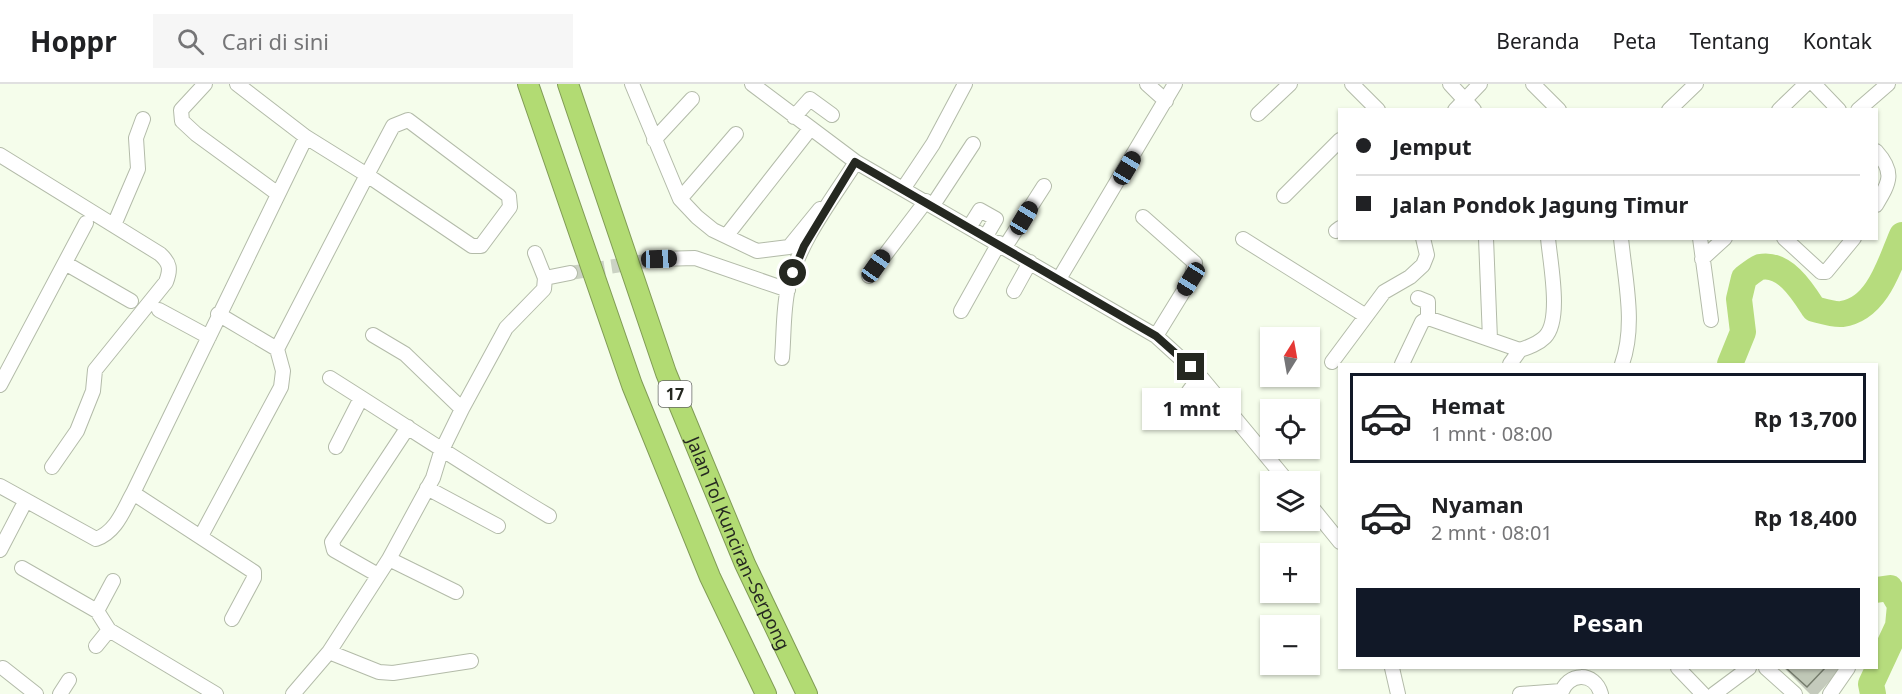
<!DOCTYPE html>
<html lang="id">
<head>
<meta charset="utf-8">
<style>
  :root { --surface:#fff; --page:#f6f6f6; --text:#202124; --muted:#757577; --line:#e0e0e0; --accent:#111827 }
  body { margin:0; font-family:"Noto Sans",sans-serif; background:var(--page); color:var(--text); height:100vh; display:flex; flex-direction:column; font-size:22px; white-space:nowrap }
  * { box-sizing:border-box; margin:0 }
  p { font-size:20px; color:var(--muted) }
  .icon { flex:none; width:33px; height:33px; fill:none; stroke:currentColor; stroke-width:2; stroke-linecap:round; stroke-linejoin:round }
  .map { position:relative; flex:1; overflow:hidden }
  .side { position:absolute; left:1338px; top:279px; width:540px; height:306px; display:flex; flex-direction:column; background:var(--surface); border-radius:0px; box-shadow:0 2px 4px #0004 }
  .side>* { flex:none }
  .guide { position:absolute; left:1338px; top:24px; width:540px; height:132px; border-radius:0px; box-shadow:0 2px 4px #0004; display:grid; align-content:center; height:132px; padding:0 18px; background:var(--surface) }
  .needle { width:39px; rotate:11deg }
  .tools { position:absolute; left:1260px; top:243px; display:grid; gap:12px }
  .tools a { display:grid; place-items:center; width:60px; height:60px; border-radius:0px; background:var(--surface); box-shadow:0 2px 4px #0004; font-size:30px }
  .end { position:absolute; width:27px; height:27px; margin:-14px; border:8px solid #252821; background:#fff; box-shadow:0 0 0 3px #fff }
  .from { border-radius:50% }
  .bubble { position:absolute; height:42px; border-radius:0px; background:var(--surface); box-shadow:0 2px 4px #0004; font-size:20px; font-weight:700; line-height:42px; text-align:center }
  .car { position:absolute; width:18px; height:36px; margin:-18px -9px; border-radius:8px; box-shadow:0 0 4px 2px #0007; background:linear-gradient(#222 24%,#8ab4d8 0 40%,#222 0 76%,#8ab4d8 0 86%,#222 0) }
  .guide b { display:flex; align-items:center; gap:21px; height:57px; font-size:22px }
  .guide b+b { border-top:2px solid var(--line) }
  .guide i { width:15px; height:15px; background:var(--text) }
  ul { padding:10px 0 0; list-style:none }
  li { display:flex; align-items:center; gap:18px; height:90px; margin:0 12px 9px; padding:0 6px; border:3px solid transparent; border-radius:0px }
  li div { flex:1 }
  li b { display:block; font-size:22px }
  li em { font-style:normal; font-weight:700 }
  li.on { border-color:var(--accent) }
  li>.icon { width:54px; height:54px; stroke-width:1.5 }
  .primary-button { display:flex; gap:12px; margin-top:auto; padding:12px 18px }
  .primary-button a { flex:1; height:69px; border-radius:0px; background:var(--accent); color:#fff; font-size:24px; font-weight:700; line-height:69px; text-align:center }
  header { display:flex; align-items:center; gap:36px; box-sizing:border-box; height:84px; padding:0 30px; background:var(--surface); border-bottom:2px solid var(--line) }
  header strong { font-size:28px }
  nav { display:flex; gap:33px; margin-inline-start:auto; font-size:21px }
  .search { width:420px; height:54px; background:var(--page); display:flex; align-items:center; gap:15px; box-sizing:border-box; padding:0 21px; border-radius:0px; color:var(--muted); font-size:22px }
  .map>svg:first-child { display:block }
</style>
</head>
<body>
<header>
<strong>Hoppr</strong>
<div class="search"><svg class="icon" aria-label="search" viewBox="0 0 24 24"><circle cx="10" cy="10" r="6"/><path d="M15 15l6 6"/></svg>Cari di sini</div>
<nav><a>Beranda</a><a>Peta</a><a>Tentang</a><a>Kontak</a></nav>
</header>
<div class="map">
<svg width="1902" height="610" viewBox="0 0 1902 610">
  <rect width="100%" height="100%" fill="#f5fdeb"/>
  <path fill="#0003" d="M1784,584H1837L1839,587L1818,610H1810Z"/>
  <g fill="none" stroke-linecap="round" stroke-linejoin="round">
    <path stroke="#b6dc7d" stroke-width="26" d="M1730,280L1743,248L1739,215L1744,194C1748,191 1755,185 1760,183C1785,178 1803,208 1814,225C1822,227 1834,231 1842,230C1878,225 1890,179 1902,151
      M1873,610L1871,600L1898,542L1900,521L1890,504L1876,506"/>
  </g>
  <path fill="#c0c8b7" stroke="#767d6d" stroke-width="1.5" d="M1786,584H1825L1807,603Z"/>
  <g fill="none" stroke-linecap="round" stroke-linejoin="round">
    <path stroke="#cbd2c3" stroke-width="14" stroke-dasharray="14 7" stroke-linecap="butt" d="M570,189L659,175"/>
    <defs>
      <path id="minor" d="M205,0L181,26L182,37L196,50L278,110
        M632,0L680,115L697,133L713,146L757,167L789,163L820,125
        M752,0L856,78L1156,252L1200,292L1288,398
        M1147,0L1166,17
        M1352,0L1378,26
        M1450,0L1474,26
        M1533,0L1559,26
        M1814,0L1839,26
        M1455,26L1480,0
        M1669,26L1696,0
        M1779,26L1806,0
        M1858,26L1888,0
        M1258,30L1290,0
        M794,33L810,15L832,31
        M408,36L509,112L510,123L481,162H472L367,91L393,42Z
        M654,56L692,15
        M1876,67C1895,88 1890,98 1876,121
        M0,71L160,170C170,179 171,185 166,198L95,286L93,307L77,347L52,383
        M903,105L933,60L965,0
        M1284,112L1340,56
        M680,115L736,50
        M933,121L973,60
        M1143,133L1195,179L1191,195L1156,252
        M114,141L138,85L136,54L143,35
        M970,142L980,126L996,135L986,152
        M1336,147L1340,144
        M727,151L810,45
        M1486,154L1490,255
        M1621,154C1625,196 1636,241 1622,280
        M1700,154L1711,236
        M1784,154L1821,188H1826L1854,154
        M1243,155L1366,232
        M1005,163L1044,102
        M659,175L695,174L788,206
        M1702,175L1725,154
        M65,179L131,217
        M869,192L926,117
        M545,194L570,189
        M1059,195L1175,0
        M1014,207L1030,178
        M1418,214L1428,218V234
        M159,226L209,253
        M961,227L999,159
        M218,230L277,265
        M373,251L405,270L462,325
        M1520,266C1529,263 1538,260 1545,253C1562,236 1550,178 1548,154
        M782,274C784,251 783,226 788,204C798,159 831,117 856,78
        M1332,278L1384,208L1410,193L1423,181L1427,171L1423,154
        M1402,280L1422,238L1428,234L1520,266
        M1510,280L1520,266
        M330,294C403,340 475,388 549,432
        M0,301L86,139
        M1171,332L1200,292
        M336,363L361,314
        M0,402L96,455C116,448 123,427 133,409
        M427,404L498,442
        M1310,421L1340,458
        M201,452L281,303L283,287L277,265L367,91L306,53L237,0
        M0,466L25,418
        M389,475L456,508
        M22,484L97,527
        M378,491L334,466L332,458L408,343
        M113,497L97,527L109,546L216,610
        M232,535L254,494V488L133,409L306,53
        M96,562L109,546
        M329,568L379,588L393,589L471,577
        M3,584L36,610
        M1392,584L1398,610
        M1678,584L1703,610
        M1766,584L1795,610
        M60,610L69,596
        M293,610L329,568L389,475L433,394L441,368L462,325L506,244L544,205L545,194L535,169
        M1520,610L1561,607
        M1561,610C1567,588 1595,587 1601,610
        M1714,610L1749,584
        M1830,610L1848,584"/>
      <g id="highway">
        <path d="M528,0L632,301L710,493L766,610"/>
        <path id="s1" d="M568,0L666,289L745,480L807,610"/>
      </g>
    </defs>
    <use href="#minor" stroke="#b3bba9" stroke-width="16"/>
    <use href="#highway" stroke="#819c56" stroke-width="22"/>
    <use href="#minor" stroke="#fff" stroke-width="14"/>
    <use href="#highway" stroke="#b2db73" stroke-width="20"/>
  </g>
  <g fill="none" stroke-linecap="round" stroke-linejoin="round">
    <path stroke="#252821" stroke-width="8" d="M793,189L804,162L855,78L1156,252L1191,283"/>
  </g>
  <g text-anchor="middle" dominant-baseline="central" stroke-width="4.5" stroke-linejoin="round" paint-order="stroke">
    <rect fill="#fff" stroke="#666864" stroke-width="1.5" x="658.5" y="297" width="33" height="26" rx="4.5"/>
    <g font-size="16" font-weight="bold" fill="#252821">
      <text x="675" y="310">17</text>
    </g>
    <g font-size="18" fill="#252821" stroke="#fff">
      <text stroke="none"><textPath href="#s1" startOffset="490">Jalan Tol Kunciran–Serpong</textPath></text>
    </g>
  </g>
</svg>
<div class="tools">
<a><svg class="needle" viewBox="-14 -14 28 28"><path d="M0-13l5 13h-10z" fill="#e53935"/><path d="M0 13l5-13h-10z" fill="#757577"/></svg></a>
<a><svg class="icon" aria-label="locate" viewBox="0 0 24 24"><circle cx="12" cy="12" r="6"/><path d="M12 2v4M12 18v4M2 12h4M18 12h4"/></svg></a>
<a><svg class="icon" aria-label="layers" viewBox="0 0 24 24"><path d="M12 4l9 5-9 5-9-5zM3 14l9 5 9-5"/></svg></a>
<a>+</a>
<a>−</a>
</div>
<i class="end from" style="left:793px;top:189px"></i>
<i class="end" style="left:1191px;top:283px"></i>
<div class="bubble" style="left:1142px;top:304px;width:99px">1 mnt</div>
<i class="car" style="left:1127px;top:84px;rotate:31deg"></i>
<i class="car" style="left:1024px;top:134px;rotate:31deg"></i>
<i class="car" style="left:659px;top:175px;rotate:88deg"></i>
<i class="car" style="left:876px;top:182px;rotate:35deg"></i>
<i class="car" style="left:1191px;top:195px;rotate:212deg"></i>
<div class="guide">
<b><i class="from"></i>Jemput</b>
<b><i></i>Jalan Pondok Jagung Timur</b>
</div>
<section class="side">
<ul>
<li class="on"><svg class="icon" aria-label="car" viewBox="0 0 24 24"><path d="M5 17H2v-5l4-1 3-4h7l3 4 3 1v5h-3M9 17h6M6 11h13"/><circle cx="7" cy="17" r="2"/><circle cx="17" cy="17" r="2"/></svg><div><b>Hemat</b><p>1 mnt · 08:00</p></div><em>Rp 13,700</em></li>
<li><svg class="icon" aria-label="car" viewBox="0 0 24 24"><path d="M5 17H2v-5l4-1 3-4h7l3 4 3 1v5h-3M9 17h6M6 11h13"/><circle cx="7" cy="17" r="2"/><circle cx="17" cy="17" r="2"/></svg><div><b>Nyaman</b><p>2 mnt · 08:01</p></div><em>Rp 18,400</em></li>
</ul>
<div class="primary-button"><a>Pesan</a></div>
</section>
</div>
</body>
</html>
